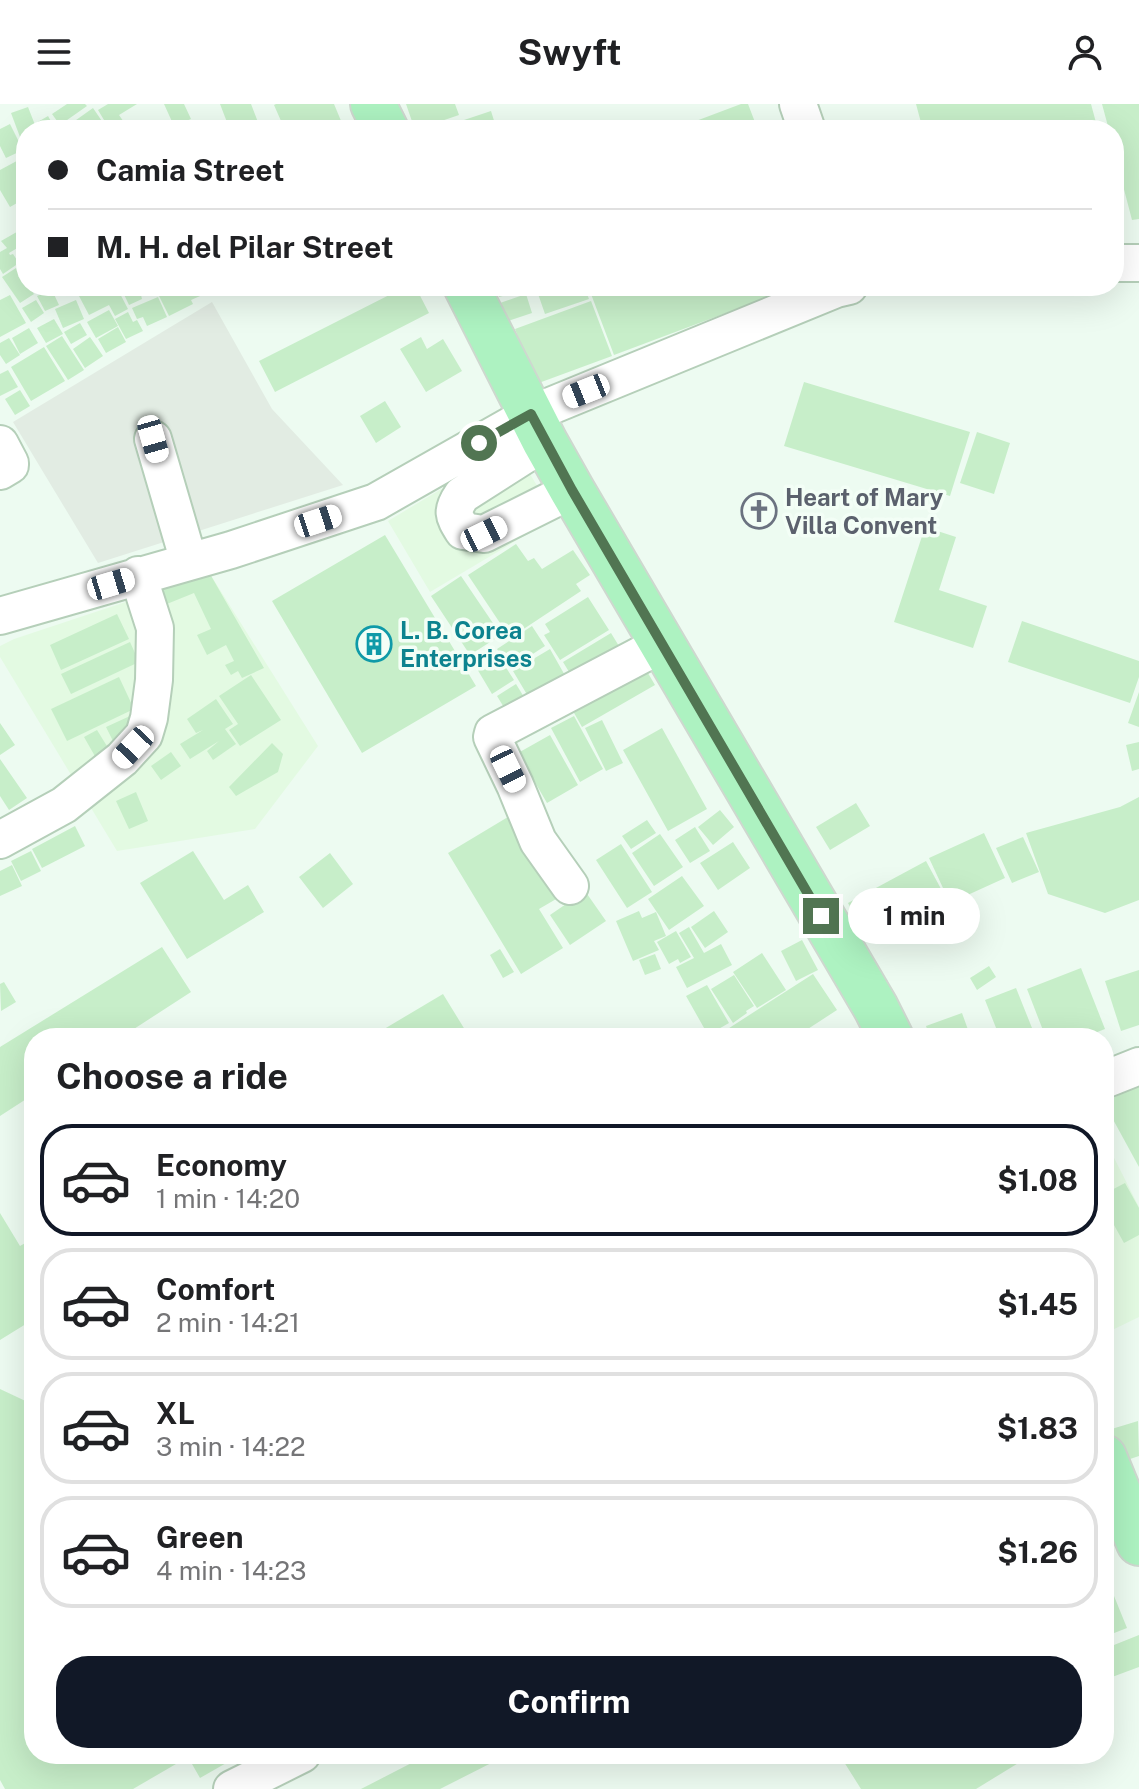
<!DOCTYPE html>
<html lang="en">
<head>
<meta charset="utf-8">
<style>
  :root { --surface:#fff; --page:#f6f6f6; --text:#202124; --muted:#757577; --line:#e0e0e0; --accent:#111827 }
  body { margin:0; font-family:"Public Sans",sans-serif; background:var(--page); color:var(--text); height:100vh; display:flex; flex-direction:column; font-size:30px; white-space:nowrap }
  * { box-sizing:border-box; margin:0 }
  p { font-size:26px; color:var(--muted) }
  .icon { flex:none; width:44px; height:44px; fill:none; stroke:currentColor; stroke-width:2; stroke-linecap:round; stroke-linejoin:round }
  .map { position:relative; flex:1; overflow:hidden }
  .drawer { position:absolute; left:24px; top:924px; width:1090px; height:736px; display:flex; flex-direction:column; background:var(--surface); border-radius:32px; box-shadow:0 8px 32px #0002 }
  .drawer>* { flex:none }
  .banner { position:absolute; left:16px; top:16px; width:1108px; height:176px; border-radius:32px; box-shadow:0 8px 32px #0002; display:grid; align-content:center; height:176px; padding:0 32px; background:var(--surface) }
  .end { position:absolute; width:36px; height:36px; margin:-18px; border:10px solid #517552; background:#fff; box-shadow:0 0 0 4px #fff }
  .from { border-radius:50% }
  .bubble { position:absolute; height:56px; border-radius:28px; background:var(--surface); box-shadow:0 8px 32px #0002; font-size:26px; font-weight:700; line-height:56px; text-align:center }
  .car { position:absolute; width:24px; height:48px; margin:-24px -12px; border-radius:10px; box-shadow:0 0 6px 2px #0007; background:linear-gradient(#fff 24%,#345 0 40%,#fff 0 76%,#345 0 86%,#fff 0) }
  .banner b { display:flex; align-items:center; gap:28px; height:76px; font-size:30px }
  .banner b+b { border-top:2px solid var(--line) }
  .banner i { width:20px; height:20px; background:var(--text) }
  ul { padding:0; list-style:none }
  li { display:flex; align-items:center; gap:24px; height:112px; margin:0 16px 12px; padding:0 16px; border:4px solid var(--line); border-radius:32px }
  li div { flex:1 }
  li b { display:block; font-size:30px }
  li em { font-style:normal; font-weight:700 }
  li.active { border-color:var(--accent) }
  li>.icon { width:72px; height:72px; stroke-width:1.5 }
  h2 { padding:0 32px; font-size:36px; line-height:96px }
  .button { display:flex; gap:16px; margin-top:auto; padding:16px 32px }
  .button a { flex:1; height:92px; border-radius:32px; background:var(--accent); color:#fff; font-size:32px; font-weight:700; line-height:92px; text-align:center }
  header { display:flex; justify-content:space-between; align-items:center; height:104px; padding:0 32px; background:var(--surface); font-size:36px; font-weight:700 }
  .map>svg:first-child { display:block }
</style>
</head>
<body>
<header><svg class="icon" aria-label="menu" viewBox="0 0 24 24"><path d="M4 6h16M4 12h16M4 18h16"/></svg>Swyft<svg class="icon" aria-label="person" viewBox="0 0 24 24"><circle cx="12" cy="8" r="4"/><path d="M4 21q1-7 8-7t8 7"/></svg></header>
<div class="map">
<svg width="1139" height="1685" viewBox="0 0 1139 1685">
  <rect width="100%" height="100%" fill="#edfbf1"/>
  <path fill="#e3fae2" d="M513,342L556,413L430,488L388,417Z
    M210,470L318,642L255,725L117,747L0,553V542L14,535Z
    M1104,1034L1139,1103V1213L1104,1230Z"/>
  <path fill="#e2ece3" d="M212,198L272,305L343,381L98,459L13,318Z"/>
  <path fill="#c7eec9" d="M67,0H85L87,2L60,21L52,10Z
    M108,0H137L119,11L128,24L110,26L98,6Z
    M164,0H184L191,15L174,22Z
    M220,0H251L261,26H230Z
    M276,0H334L344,24L339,26H285L274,1Z
    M406,0H455L459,11L415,26Z
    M741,0H748L758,26H672Z
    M916,0H1091L1098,26H923Z
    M1102,0H1139V115L1132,116L1114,47V26H1109Z
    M28,3L37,26H26V40L23,41L11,9Z
    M93,4L108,26H62Z
    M491,7L496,23L488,26H460L458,18Z
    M48,12L56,26H40L36,19Z
    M10,20L23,46L6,54L0,42V25Z
    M26,52V94L10,103L0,86V66Z
    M22,125L26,131V142L21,145L19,143L9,149L10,151L13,150L19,159L3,170L0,165V148L7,144L1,137Z
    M16,164L26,179V182H28L34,190L20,199L2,173Z
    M98,182H116L128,205L115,212L109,201L89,211L79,192Z
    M120,182H149L151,187L141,191L142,195L129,201Z
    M160,182H204L207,189L191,196L193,200L169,212L157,188L162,186Z
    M407,182H415L429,209L275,288L259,257Z
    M496,182H536V183L499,193Z
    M543,182H584L589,195L545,210L536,184Z
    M588,182H798L614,251Z
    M52,186L59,201L45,207L37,192Z
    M526,190L532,209L493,222L486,204Z
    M10,191L26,219L0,233V196Z
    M158,193L167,213L147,222L143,213L137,215L132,204Z
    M36,196L44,209L31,218L22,204Z
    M76,196L84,215L63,224L55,205Z
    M591,197L612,252L536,280L515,225Z
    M109,206L118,222L96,234L87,218Z
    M128,208L133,218L137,216L143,227L126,235L115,215Z
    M54,215L63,230L46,239L37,224Z
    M80,219L87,231L71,240L64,228Z
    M118,223L126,238L106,249L98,235Z
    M29,224L38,239L20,250L12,234Z
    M62,232L84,266L68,276L46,242Z
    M90,233L103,252L85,264L73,245Z
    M421,233L427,245L443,235L462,267L426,288L400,245Z
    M9,234L20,251L6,260L0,251V239Z
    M44,243L65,277L31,297L11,263Z
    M8,266L18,283L0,292V270Z
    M804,278L970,328L950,392L784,342Z
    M20,286L30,302L15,311L5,295Z
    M385,297L401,323L376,339L360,312Z
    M977,328L1010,339L994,390L960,379Z
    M925,423L956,433L939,486L987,502L973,544L894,518Z
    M385,431L476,582L362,649L272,497Z
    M516,440L528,457L534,454L542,465L573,446L590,471L576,480L581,487L510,534L468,471Z
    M210,470L264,564L242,574L238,567L231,571L225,561L234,557L226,541L207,551L197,531L211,525L194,489L157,504L149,488Z
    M461,472L501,531L470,551L431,492Z
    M588,493L609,526L560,556L544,531L550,528L545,520Z
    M117,510L129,535L61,566L50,541Z
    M1022,517L1139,557V573L1130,599L1008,558Z
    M532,522L545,542L510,565L497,545Z
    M611,529L625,552L577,581L563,558Z
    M130,538L139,558L71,590L61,570Z
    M494,545L514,576L492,590L473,558Z
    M550,545L571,582L535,604L513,567Z
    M642,559L655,581L582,623L569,600Z
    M251,571L281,616L240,642L229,626L238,620L219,592Z
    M119,573L134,605L67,637L51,605Z
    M516,580L530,603L511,615L497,592Z
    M1139,588V623L1128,619Z
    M216,595L233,620L225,625L236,640L213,656L207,647L219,637L190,655L180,640L203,626L196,629L187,615Z
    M130,612L137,625L113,637L106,623Z
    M574,612L603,665L580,678L551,624Z
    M602,616L623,659L606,667L585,624Z
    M0,619L15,641L0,651Z
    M662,624L707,705L668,727L623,646Z
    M97,626L110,647L96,654L84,633Z
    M550,631L578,681L547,699L518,649Z
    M1139,638V665L1132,667L1126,641Z
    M272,639L283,650L278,668L236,692L229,683Z
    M171,648L181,662L161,676L151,662Z
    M0,655L27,694L9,706L0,692Z
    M136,688L148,717L129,725L116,697Z
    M1139,693V796L1105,809L1048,790L1026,729L1120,703Z
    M856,699L870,722L830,746L816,723Z
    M720,706L734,723L713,741L698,723Z
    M513,710L563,791L539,805L563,844L521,870L448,749Z
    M647,716L656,729L631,745L622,732Z
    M75,722L85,742L42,764L32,745Z
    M695,723L710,747L690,759L675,736Z
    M984,729L1005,774L950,799L929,754Z
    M660,730L683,763L654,782L632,749Z
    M1023,733L1039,768L1012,779L996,744Z
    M733,738L750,764L718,786L700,759Z
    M621,740L652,788L627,804L596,756Z
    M31,747L41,767L21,777L11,757Z
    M193,747L224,796L248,781L264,808L187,855L140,779Z
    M330,749L353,780L323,804L299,773Z
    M926,757L947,796L869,838L848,799Z
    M12,761L22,782L0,792V767Z
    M682,772L704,802L669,826L648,795Z
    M585,787L606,817L570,841L550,811Z
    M639,807L642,814L656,808L666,832L654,837L659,846L633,857L616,817Z
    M714,807L728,828L705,844L691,823Z
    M689,823L704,849L721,840L732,861L687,884L676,863L694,854L679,829Z
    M676,827L691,853L680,859L678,855L669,860L657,838Z
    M802,836L818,866L796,877L781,847Z
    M162,843L191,888L120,934H34V990L0,1012V943Z
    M500,845L514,868L503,874L490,851Z
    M762,849L786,886L757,904L733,868Z
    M655,850L661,865L645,871L639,856Z
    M989,862L996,873L977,886L970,874Z
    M1081,864L1105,925L1082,934H1046L1027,885Z
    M1139,866V921L1121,927L1105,877Z
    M813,870L837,906L794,934H727L723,928Z
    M734,871L754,902L746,907L747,909L733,919L711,885Z
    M4,878L16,898L1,907L0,880Z
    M707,881L729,919L708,931L686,892Z
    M1016,884L1036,934H1000L985,896Z
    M443,890L470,934H369Z
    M962,909L971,934H930L926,922Z
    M1139,980V1063L1104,999Z
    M1125,1079L1139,1104V1131L1124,1139L1104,1103V1090Z
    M0,1109L20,1142L34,1134V1215L0,1236Z
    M0,1285L34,1301V1650H242L200,1674L188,1653L133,1685H5L0,1676Z
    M1138,1317L1139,1352L1115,1360L1105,1327Z
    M1112,1487L1127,1524L1104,1533V1490Z
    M1139,1531V1563L1104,1576V1545Z
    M429,1650H509L440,1685H361Z
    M839,1650H1033L976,1685H861Z"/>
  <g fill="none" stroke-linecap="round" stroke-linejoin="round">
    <defs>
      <path id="minor" d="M798,0L807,26
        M1114,159H1139
        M153,335L189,458
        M545,338L462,391C451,407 453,411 463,427L484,430L572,386
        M0,340L10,359V361L0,367
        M0,512L231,446L376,398L531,310L836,185L849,182
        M0,736L64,701L122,655L144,631L149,614L154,576L155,524L138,471
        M570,782L538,737L515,681L492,633L493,629L662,540
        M1104,976L1139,962
        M232,1685L302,1650"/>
      <path id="major" d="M373,0L386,26
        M466,182L545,338L572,386L876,904L891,934
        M1104,1353L1139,1439"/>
    </defs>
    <use href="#minor" stroke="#b5cfb9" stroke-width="40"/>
    <use href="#major" stroke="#ced8cf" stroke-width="48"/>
    <use href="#minor" stroke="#fff" stroke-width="36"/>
    <use href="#major" stroke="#adf2c1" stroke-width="44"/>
  </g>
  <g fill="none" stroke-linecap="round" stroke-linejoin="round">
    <path stroke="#517552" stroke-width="10" d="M479,339L531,310L572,386L821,812"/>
  </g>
  <defs>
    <symbol id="church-ring" viewBox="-11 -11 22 22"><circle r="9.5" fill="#f3fef6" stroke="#6b7280" stroke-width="1.5"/><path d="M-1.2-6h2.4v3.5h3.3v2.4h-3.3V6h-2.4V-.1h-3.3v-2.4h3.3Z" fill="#6b7280"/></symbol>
    <symbol id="building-ring" viewBox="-11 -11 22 22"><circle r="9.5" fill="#f3fef6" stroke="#0f9aa8" stroke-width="1.5"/><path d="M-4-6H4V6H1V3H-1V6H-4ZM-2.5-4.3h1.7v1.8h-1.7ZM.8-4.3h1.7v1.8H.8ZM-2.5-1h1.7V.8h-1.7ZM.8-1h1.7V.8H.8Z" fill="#0f9aa8"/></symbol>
  </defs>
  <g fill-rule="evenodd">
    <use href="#church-ring" x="739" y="387" width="40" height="40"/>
    <use href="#building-ring" x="354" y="520" width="40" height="40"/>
  </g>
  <g text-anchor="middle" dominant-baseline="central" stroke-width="7" stroke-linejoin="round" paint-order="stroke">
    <g font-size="24" font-weight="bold" fill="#5b616d" stroke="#f3fef6" text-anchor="start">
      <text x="785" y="393">Heart of Mary<tspan x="785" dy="28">Villa Convent</tspan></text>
    </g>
    <g font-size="24" font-weight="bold" fill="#0d838f" stroke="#f3fef6" text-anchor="start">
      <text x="400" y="526">L. B. Corea<tspan x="400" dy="28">Enterprises</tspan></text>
    </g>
  </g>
</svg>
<i class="end from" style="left:479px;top:339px"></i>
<i class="end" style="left:821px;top:812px"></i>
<div class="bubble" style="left:848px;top:784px;width:132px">1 min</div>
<i class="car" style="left:586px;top:287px;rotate:248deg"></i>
<i class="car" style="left:153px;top:335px;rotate:164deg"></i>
<i class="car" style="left:318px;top:417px;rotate:72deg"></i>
<i class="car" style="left:484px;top:430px;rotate:64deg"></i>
<i class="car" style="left:111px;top:480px;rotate:73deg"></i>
<i class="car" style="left:133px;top:643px;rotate:223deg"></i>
<i class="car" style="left:508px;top:665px;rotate:154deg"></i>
<div class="banner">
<b><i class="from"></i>Camia Street</b>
<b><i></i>M. H. del Pilar Street</b>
</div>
<section class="drawer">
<h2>Choose a ride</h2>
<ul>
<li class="active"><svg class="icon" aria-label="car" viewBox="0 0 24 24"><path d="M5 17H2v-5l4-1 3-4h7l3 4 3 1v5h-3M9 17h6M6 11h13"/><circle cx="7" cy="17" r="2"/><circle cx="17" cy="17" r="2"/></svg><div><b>Economy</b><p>1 min · 14:20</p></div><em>$1.08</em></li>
<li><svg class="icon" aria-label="car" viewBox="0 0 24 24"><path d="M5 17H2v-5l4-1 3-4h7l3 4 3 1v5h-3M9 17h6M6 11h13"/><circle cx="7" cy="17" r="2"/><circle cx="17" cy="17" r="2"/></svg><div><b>Comfort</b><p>2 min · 14:21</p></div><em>$1.45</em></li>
<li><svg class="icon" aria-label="car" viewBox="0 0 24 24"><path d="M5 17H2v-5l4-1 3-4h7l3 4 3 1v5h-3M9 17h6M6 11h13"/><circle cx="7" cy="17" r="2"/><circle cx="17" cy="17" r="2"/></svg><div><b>XL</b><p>3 min · 14:22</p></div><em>$1.83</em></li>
<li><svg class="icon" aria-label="car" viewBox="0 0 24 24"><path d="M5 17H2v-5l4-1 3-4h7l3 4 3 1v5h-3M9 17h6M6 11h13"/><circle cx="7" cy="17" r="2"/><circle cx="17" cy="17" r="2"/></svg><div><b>Green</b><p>4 min · 14:23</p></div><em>$1.26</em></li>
</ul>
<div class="button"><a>Confirm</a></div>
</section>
</div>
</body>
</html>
